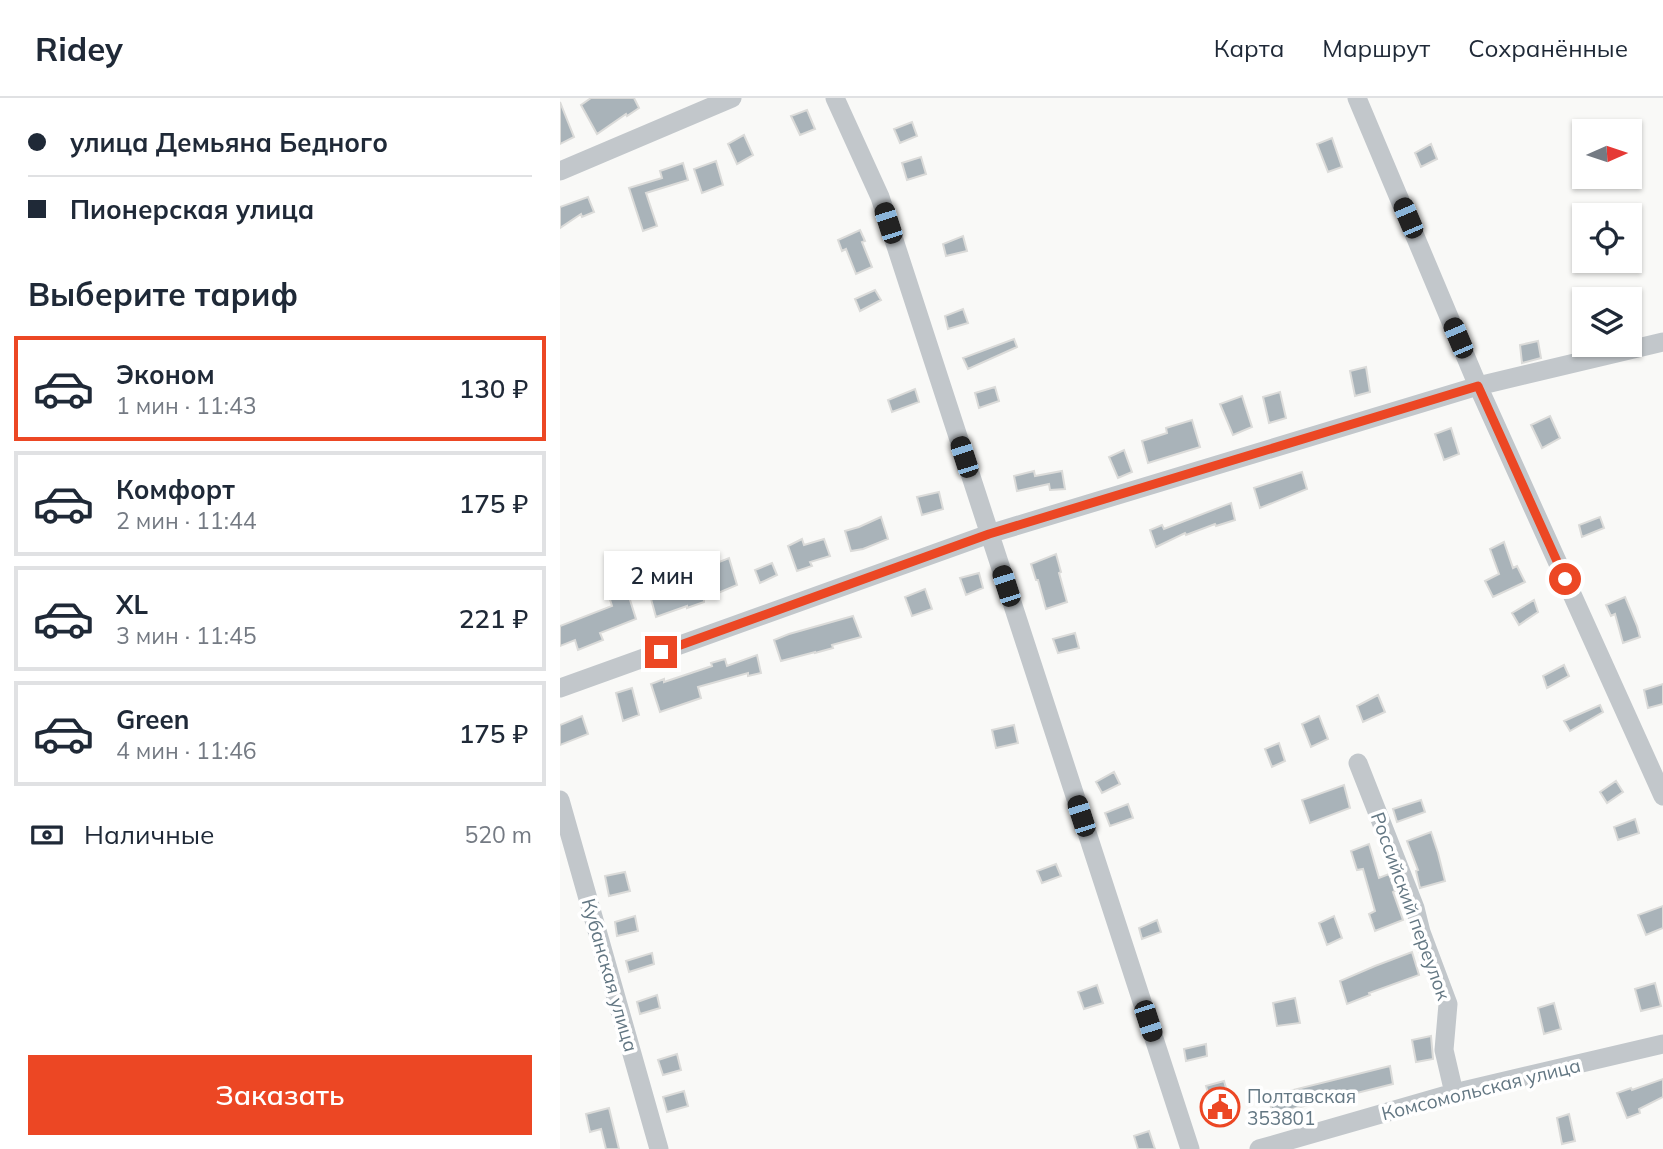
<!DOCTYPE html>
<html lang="ru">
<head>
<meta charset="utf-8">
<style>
  :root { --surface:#fff; --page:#f6f6f7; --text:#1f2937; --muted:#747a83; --line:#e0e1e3; --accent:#ec4724 }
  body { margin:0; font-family:Mulish,sans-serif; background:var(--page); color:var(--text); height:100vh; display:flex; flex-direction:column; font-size:26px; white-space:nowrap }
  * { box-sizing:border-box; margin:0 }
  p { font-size:23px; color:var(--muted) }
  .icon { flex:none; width:38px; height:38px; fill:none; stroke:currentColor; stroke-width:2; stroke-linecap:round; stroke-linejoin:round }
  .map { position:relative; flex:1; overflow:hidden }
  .details { display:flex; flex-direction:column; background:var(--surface); width:560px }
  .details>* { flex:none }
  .banner { display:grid; align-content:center; height:154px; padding:0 28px; background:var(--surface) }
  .needle { width:46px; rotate:87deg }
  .controls { position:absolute; left:1012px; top:21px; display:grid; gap:14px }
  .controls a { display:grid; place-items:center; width:70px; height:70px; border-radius:0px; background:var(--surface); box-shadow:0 2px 5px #0004; font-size:35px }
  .end { position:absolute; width:32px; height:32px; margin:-16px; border:9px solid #ec4724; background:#fff; box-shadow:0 0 0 4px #fff }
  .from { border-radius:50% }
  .bubble { position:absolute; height:49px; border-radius:0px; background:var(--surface); box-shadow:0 2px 5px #0004; font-size:23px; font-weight:600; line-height:49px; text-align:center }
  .car { position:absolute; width:21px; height:42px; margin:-21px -10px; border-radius:9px; box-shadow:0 0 5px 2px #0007; background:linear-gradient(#222 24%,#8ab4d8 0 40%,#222 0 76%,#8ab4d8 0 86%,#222 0) }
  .banner b { display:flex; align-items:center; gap:24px; height:66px; font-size:26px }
  .banner b+b { border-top:2px solid var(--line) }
  .banner i { width:18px; height:18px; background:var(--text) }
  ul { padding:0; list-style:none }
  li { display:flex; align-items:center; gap:21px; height:105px; margin:0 14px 10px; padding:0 14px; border:4px solid var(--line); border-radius:0px }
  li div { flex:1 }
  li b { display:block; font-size:26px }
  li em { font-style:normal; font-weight:600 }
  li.on { border-color:var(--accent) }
  li>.icon { width:63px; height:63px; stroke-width:1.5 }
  h2 { padding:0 28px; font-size:32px; line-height:84px }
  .pay { display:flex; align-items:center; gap:18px; height:77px; padding:0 28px; font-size:26px }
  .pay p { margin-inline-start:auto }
  .primary-button { display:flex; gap:14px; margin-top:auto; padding:14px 28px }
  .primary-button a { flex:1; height:80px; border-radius:0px; background:var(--accent); color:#fff; font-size:28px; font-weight:600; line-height:80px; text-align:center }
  header { display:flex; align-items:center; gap:42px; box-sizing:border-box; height:98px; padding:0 35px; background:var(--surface); border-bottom:2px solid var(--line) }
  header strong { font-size:33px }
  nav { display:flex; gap:38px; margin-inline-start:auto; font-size:24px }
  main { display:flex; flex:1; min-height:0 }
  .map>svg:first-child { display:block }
</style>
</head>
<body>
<header>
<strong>Ridey</strong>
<nav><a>Карта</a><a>Маршрут</a><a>Сохранённые</a></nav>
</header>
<main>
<section class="details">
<div class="banner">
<b><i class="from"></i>улица Демьяна Бедного</b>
<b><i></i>Пионерская улица</b>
</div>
<h2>Выберите тариф</h2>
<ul>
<li class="on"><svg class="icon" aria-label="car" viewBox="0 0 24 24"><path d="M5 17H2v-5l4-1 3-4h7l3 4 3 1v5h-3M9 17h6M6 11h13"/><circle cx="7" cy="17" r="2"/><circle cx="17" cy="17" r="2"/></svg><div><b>Эконом</b><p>1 мин · 11:43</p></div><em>130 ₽</em></li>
<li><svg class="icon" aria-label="car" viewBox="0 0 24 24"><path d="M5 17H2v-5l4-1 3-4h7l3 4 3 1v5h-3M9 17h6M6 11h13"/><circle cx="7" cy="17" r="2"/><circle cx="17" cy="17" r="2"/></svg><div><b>Комфорт</b><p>2 мин · 11:44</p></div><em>175 ₽</em></li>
<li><svg class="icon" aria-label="car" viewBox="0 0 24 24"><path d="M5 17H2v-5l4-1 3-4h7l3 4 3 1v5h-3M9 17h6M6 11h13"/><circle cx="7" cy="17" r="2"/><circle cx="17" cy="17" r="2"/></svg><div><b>XL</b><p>3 мин · 11:45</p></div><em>221 ₽</em></li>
<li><svg class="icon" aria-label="car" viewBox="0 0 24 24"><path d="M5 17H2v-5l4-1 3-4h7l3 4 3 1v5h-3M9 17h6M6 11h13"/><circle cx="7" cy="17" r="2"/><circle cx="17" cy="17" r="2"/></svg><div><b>Green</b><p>4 мин · 11:46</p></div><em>175 ₽</em></li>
</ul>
<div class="pay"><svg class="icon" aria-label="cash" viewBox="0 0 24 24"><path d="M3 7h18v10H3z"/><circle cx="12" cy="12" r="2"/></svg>Наличные<p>520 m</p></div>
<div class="primary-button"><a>Заказать</a></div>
</section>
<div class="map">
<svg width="1103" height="1051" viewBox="0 0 1103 1051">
  <rect width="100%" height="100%" fill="#f9f9f7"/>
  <path fill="#a9b3b9" stroke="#dbdbd9" stroke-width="2" d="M31,0H74L79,10L67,18L66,16L37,36L21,7Z
    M0,4L14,39L0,46Z
    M247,12L255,31L240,37L231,18Z
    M352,24L357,38L340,45L334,31Z
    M184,37L193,57L177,66L168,46Z
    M772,40L782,69L768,74L757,46Z
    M871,46L877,61L861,69L855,55Z
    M361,59L366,76L347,82L342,65Z
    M156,63L163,87L142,95L134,71Z
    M123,65L128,82L86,95L97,128L83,133L69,90L102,80L100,73Z
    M28,99L34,114L22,119L21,116L0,130V109Z
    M300,132L305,143L302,144L312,169L296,176L286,151L282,153L278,142Z
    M403,138L407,153L386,158L383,146Z
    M315,192L321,202L300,213L295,201Z
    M403,211L408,225L388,231L385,218Z
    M454,241L457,249L408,271L403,260Z
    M978,243L981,260L962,265L960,247Z
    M806,269L810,294L795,298L790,273Z
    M435,289L439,303L419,310L415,295Z
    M355,291L359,304L332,314L328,302Z
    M720,294L726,320L709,325L703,299Z
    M682,298L692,329L673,337L660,306Z
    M990,318L1000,340L982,350L971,327Z
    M632,322L640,349L588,365L582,343L607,335L606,330Z
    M891,330L899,356L884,362L875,336Z
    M564,352L572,374L558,380L549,359Z
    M474,373L475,378L502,373L505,391L490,392L489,386L457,393L454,378Z
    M742,374L747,391L700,410L694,390Z
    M379,394L383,411L362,417L357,399Z
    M671,405L675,422L656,428L655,426L626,437L625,435L596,449L590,432L602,427L604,431Z
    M321,419L328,441L303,451L291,453L285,433L299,429Z
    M1040,419L1044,430L1022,439L1019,427Z
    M242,441L244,447L264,441L270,458L250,464L252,468L237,473L228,448Z
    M944,444L953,470L957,468L965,484L933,499L925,483L939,476L930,451Z
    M496,456L501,474L499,475L507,504L486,511L478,482H476L471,466Z
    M169,460L177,487L144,501V504L127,510V508L96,519L91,501L121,492L118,485L150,472L149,468Z
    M212,465L217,477L200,485L195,472Z
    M419,475L423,490L406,497L400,480Z
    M65,486L76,521L40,535L43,542L18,552L15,542L0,548V528L52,508L47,492Z
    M365,491L372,511L352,518L345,499Z
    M1065,499L1077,528L1080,539L1063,545L1055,516L1051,518L1046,507Z
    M974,502L978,514L959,527L952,515Z
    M293,518L301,539L272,547L273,550L255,555V554L221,563L214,542L229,536Z
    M515,535L519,550L498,555L493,541Z
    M197,557L201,575L188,578V575L138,589L141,600L100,614L91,586L104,581V584L152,568L151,565L165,561L167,568Z
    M1004,567L1009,578L987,590L983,578Z
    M1103,586V606L1088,610L1084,592Z
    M72,590L79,617L63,623L56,595Z
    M818,597L825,614L803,624L797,608Z
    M1040,607L1043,614L1010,633L1004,623Z
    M22,618L28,636L0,647V627Z
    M759,618L768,641L751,649L742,626Z
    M454,627L458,645L436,650L432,632Z
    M719,645L725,663L712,669L705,651Z
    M554,674L560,686L542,695L536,684Z
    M1056,683L1063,694L1047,705L1040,694Z
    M784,687L790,710L750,725L742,702Z
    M861,702L865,714L837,724L833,711Z
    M568,706L573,720L550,728L545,715Z
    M1075,721L1079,735L1058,742L1054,729Z
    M871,734L878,755L885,783L860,790L856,773L858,772L847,743Z
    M809,746L819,780L829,776L835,793L833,794L843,822L815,833L809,816L815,813L803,771L797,772L791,753Z
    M496,766L501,778L482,785L477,773Z
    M65,774L70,793L49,798L45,778Z
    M1103,808V830L1086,837L1078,817Z
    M75,818L78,833L57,838L55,824Z
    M774,818L782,840L767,847L759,825Z
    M597,822L601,834L582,841L579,830Z
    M852,854L859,877L809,895L810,897L787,906L780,883L815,868Z
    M92,855L94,866L69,874L66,863Z
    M1095,885L1101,908L1081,913L1075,891Z
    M537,887L543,905L524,911L518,894Z
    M97,897L100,910L80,916L77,904Z
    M735,900L740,925L717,928L713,905Z
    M994,905L1001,931L984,936L978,910Z
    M871,938L873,961L856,964L852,942Z
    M646,946L647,958L626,963L624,951Z
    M117,956L121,972L103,977L98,962Z
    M830,968L833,986L712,1016L709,998Z
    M1103,981V999L1079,1011L1080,1015L1067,1020L1057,995L1071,990L1072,992Z
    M664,983L673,1014L655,1020L646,988Z
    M124,993L128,1008L107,1014L103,999Z
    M49,1010L59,1051H46L41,1031L30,1034L26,1016Z
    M1009,1016L1015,1043L1002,1046L997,1020Z
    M589,1033L595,1051H578L574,1038Z"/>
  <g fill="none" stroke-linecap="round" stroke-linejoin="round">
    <path stroke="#c2c7cb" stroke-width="19" d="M275,0L320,99L630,1051
      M797,0L918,288L1103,698
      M0,73L172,0
      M0,590L429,436L918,288L1103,244
      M798,665L855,810L861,834L888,906L884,952L894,995
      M0,702L99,1051
      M699,1051L894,995L1103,946"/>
  </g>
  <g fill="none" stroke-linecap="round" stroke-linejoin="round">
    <path stroke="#ec4724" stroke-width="9" d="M101,554L429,436L918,288L1005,481"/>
  </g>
  <defs>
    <symbol id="civic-ring" viewBox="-11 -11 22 22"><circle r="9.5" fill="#fff" stroke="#ec4724" stroke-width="1.5"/><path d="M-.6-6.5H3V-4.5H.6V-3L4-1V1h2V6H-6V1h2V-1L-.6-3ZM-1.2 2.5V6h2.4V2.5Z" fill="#ec4724"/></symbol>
  </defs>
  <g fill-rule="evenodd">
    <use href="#civic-ring" x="638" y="987" width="44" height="44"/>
  </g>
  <g text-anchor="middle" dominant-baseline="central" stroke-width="7" stroke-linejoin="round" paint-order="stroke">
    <g font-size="19" fill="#637783" stroke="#fff">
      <text transform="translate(851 808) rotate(70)">Российский переулок</text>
      <text transform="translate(50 877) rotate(74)">Кубанская улица</text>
      <text transform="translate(921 991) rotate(-14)">Комсомольская улица</text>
    </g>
    <g font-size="19" fill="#637783" stroke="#fff" text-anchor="start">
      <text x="687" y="998">Полтавская<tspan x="687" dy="22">353801</tspan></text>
    </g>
  </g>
</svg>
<div class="controls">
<a><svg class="needle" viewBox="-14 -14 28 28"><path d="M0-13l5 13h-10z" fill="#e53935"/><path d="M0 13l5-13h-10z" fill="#747a83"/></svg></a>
<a><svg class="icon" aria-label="locate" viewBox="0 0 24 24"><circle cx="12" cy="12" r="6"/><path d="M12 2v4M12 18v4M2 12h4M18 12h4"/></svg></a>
<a><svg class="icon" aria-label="layers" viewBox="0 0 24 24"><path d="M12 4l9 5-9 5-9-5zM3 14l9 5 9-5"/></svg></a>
</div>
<i class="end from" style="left:1005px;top:481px"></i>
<i class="end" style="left:101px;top:554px"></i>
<div class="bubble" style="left:44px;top:453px;width:116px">2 мин</div>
<i class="car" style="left:848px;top:120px;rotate:337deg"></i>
<i class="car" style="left:328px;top:125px;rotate:342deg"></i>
<i class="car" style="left:898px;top:240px;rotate:337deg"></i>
<i class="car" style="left:404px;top:359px;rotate:342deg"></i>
<i class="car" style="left:446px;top:488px;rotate:342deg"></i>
<i class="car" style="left:521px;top:718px;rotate:342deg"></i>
<i class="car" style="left:588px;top:923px;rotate:162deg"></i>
</div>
</main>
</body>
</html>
